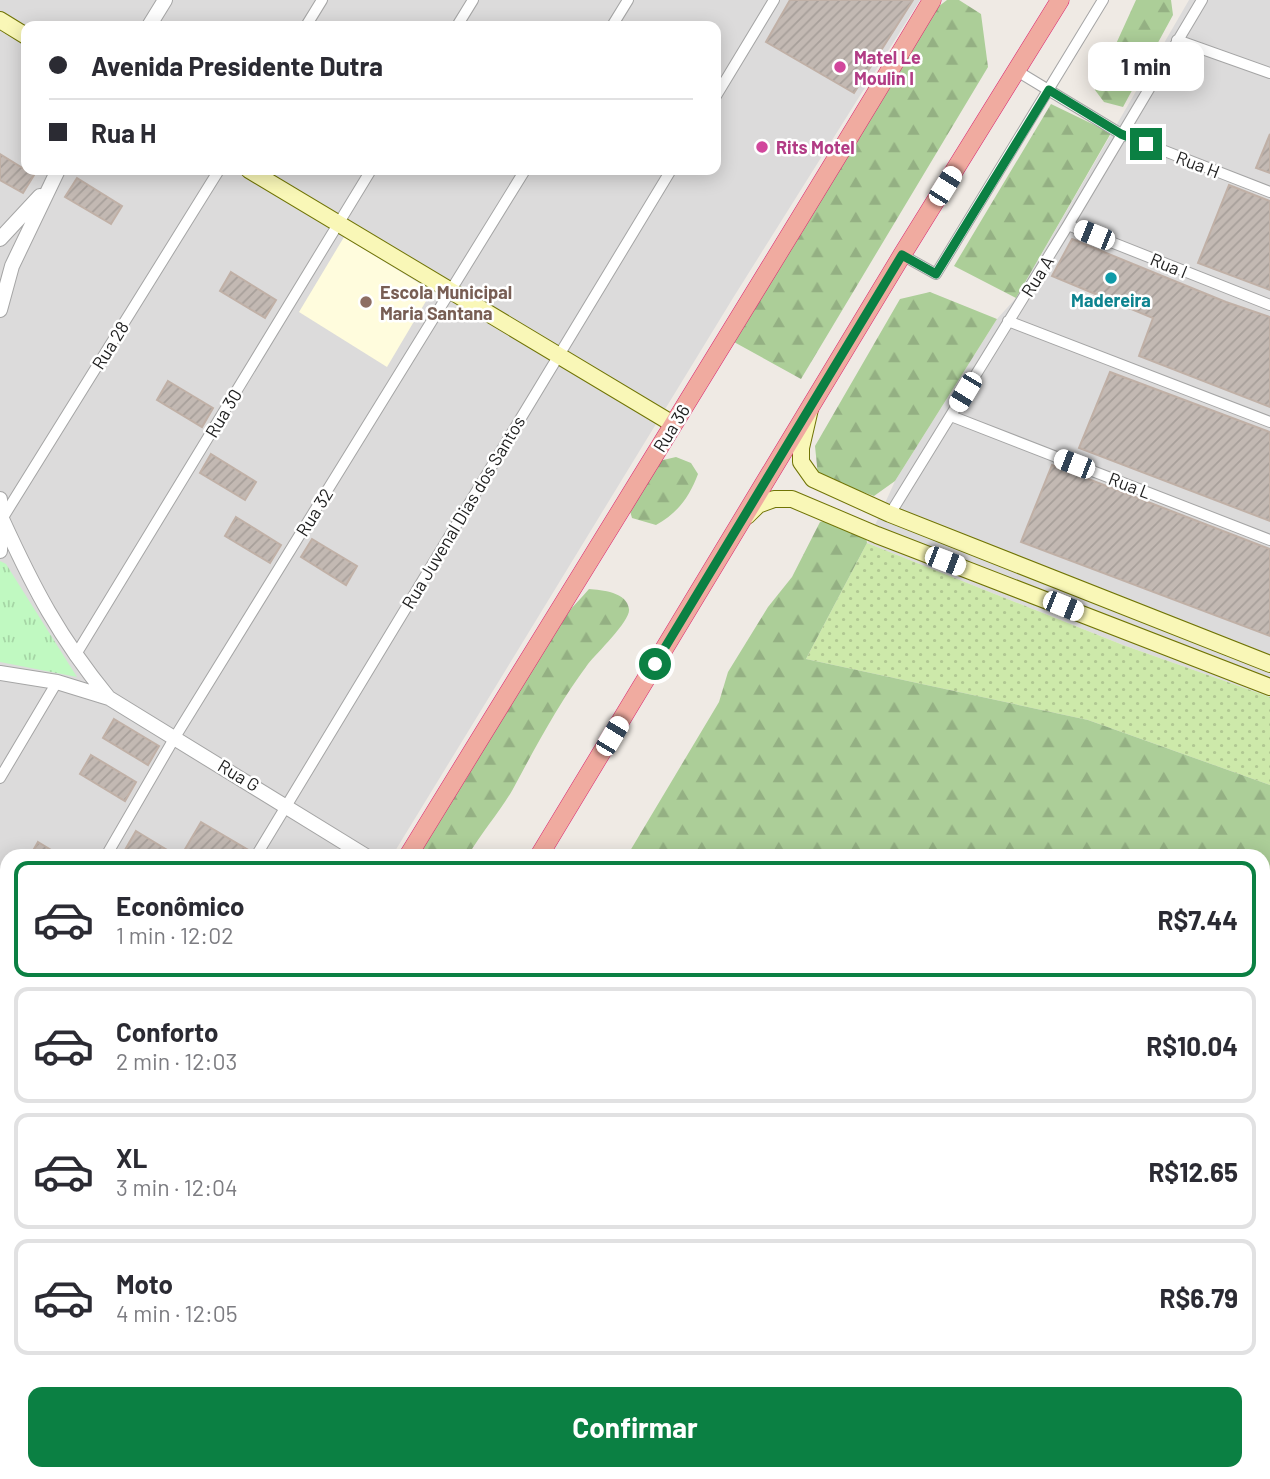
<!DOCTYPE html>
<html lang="pt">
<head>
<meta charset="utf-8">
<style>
  :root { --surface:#fff; --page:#f2f2f3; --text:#2b2b33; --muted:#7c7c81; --line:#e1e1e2; --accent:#0b8043 }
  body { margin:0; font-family:Barlow,sans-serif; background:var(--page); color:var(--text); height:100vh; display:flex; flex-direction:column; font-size:26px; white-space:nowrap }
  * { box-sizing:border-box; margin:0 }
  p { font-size:23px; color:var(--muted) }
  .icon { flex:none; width:38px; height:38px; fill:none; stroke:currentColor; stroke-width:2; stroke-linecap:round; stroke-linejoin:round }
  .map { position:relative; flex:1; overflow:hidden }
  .sheet { position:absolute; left:0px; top:849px; width:1270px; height:632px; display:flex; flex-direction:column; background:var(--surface); border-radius:21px 21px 0 0; box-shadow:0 4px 18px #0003 }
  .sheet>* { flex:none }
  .hud { position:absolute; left:21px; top:21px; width:700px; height:154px; border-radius:14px; box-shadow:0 4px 18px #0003; display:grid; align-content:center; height:154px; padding:0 28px; background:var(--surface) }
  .end { position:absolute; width:32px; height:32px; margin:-16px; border:9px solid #0b8043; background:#fff; box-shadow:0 0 0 4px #fff }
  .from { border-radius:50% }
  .bubble { position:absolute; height:49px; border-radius:14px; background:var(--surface); box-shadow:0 4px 18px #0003; font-size:23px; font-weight:700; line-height:49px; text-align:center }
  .car { position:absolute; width:21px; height:42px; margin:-21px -10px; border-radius:9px; box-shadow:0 0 5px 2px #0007; background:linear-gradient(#fff 24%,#345 0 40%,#fff 0 76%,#345 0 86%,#fff 0) }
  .hud b { display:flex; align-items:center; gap:24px; height:66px; font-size:26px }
  .hud b+b { border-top:2px solid var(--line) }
  .hud i { width:18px; height:18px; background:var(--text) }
  ul { padding:12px 0 0; list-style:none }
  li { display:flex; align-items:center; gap:21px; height:116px; margin:0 14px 10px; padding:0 14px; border:4px solid var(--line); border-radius:14px }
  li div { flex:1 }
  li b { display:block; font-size:26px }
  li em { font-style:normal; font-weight:700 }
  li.selected { border-color:var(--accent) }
  li>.icon { width:63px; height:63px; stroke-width:1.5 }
  .primary-button { display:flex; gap:14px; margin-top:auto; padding:14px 28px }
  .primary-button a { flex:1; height:80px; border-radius:14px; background:var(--accent); color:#fff; font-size:28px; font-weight:700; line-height:80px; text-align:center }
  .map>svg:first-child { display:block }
</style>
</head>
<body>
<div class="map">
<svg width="1270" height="1479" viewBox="0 0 1270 1479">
  <defs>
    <pattern id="grass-dots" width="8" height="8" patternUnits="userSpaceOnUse" patternTransform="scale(1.75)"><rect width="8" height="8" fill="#cde9aa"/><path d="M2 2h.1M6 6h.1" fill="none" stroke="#b0c792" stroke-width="1.8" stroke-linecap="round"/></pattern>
    <pattern id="forest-firs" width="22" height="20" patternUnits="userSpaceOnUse" patternTransform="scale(1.75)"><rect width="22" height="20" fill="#acce98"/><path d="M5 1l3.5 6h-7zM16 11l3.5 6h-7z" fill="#94b083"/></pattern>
    <pattern id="wetland-marsh" width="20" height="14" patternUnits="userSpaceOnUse" patternTransform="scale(1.75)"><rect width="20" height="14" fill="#c1ddce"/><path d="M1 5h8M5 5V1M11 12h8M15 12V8" fill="none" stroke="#a5bdb0"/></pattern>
    <pattern id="park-tufts" width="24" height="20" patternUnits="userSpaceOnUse" patternTransform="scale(1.75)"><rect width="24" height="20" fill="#c0f9c1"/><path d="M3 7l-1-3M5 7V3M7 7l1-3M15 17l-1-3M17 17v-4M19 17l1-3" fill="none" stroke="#a5d5a5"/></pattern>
    <pattern id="water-waves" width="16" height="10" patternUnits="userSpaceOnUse" patternTransform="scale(1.75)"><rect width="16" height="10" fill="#a4d4dc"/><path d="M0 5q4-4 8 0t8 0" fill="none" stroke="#8db6bc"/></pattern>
    <pattern id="building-hatch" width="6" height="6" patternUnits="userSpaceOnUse" patternTransform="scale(1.75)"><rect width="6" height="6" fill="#c3b9b3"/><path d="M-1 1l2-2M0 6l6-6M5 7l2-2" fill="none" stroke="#a79f9a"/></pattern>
  </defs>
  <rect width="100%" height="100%" fill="#efeae4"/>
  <path fill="#dcdbdb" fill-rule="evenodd" d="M0,0H920L733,298L392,856H7V1307L0,1306ZM26,26H716V170H26Z
    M1189,0H1270V697L1123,645L867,543L895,481L997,319L1016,298Z"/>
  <path fill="#fffcdd" d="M344,237L432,291L387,367L299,312Z"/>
  <path fill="url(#grass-dots)" d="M867,543L1123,645L1270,697V785L1088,720L806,659Z
    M7,1445V1474H118L119,1479H0V1447Z
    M180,1474H266V1479H177Z"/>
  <path fill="url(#forest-firs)" d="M947,0H959L981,14L988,67L801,379L734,342L930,13Z
    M1136,0H1171L1173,15L1123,107L1104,102L1095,90Z
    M1051,104L1111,133L1016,298L954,266Z
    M930,292L997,319L895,481L874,496L818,476L815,446L900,299Z
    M676,457L691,463L698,474C690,496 677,514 656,525L632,518L628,504L650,463Z
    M831,519L865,530L867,543L806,659L1088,720L1270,785V945H1264V856H627L719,702L728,672L768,607L792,577L820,522Z
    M589,589C602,590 627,592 629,609C631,620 597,653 588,664C559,703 536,746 513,789C500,812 481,833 468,856H417C461,788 495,714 539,646C553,626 573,608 589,589Z
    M1270,1429V1479H1216L1218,1474H1264V1432Z
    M406,1474H753V1479H407Z"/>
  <path fill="url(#wetland-marsh)" d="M1264,945H1270V1429L1264,1432Z
    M753,1474H1218L1216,1479H753Z"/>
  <path fill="url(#park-tufts)" d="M0,561L6,564L77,677L0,662Z"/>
  <path fill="url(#water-waves)" d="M0,1333L7,1336V1383L0,1385Z"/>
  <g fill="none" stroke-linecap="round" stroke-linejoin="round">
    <path stroke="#a4d4dc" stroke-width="4.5" d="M969,1479L971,1474"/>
  </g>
  <path fill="url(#building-hatch)" stroke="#c0b0a6" stroke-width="2" d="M790,0H913L854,93L766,42Z
    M1270,134V173L1256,168Z
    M0,154L34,175L23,193L0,180Z
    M77,178L122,206L111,224L65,197Z
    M1229,185L1270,201V290L1198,263Z
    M1072,239L1226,302L1270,317V407L1139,356L1153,318L1052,276Z
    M231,272L276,300L265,318L220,291Z
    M1110,372L1270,432V521L1079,448Z
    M168,381L213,408L202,427L157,400Z
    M211,454L256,482L245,500L200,473Z
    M1052,465L1270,549V636L1021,542Z
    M236,517L281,545L270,563L225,536Z
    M312,539L357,566L346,585L301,557Z
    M114,719L159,746L148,765L103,738Z
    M91,755L136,782L125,801L80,774Z
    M201,822L250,851L248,856H181Z
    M136,831L177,856H135L125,850Z
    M38,842L61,856H30Z"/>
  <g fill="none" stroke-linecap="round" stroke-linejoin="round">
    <defs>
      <path id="minor" d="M306,26L322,0
        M457,26L473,0
        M612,26L628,0
        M1177,40L1270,73
        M1017,71L1121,134L1270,192
        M716,96L774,0
        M1068,225L1270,305
        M902,255L936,274L1103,0
        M1008,321L1270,422
        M951,416L1270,540
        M890,514L1068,225L1202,0
        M2,519L219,170
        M75,656L371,170
        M0,778L57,682
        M106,856L175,737L525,170
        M256,856L671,170
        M0,1033L7,1022
        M0,1241L7,1246"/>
      <path id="tertiary" d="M149,26L165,0
        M0,239L40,196
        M0,310L12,266L58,170
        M0,499V551
        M2,519C34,589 59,637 108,697
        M0,673L57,682L109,698L366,856"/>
      <path id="secondary" d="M0,20L26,36
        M249,170L673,424
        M810,409L801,448V462L813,479L890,514L1270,664
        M747,516L758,505L774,499H792L877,535L1270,687"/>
      <path id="trunk" d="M408,856C583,570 760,287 932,0
        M539,856L902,255L1060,0
        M0,1418L7,1416
        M0,1442L7,1440
        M124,1474L125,1479
        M274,1474L275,1479
        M161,1479L164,1474"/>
    </defs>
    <use href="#minor" stroke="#a5a5a5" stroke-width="12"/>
    <use href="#tertiary" stroke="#a5a5a5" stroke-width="16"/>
    <use href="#secondary" stroke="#707405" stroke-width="18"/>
    <use href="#trunk" stroke="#d92570" stroke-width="19"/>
    <use href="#minor" stroke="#fff" stroke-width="10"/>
    <use href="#tertiary" stroke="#fff" stroke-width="14"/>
    <use href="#secondary" stroke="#f9f7b7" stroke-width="16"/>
    <use href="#trunk" stroke="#f0aba0" stroke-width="18"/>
  </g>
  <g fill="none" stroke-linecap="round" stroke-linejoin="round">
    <path stroke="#0b8043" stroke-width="9" d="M655,664L902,255L936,274L1049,90L1121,134L1146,144"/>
  </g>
  <g fill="#d1479c" stroke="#fff" stroke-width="2.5">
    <circle cx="840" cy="67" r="7"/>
    <circle cx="762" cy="147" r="7"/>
  </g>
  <circle fill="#0f9aa8" stroke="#fff" stroke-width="2.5" cx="1111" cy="278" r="7"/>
  <circle fill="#8d6e63" stroke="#fff" stroke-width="2.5" cx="366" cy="302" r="7"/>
  <g text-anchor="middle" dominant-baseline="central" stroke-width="5" stroke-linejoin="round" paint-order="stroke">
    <g font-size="18" font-weight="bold" fill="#b23c85" stroke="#fff" text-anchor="start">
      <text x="854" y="57">Matel Le<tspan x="854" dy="21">Moulin I</tspan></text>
      <text x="776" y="147">Rits Motel</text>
    </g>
    <g font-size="18" fill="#1e1e1e" stroke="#fff">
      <text transform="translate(1198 164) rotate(21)">Rua H</text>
      <text transform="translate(1169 265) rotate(22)">Rua I</text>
      <text transform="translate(1037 276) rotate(-58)">Rua A</text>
      <text transform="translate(110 345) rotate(-58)">Rua 28</text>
      <text transform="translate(223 413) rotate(-59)">Rua 30</text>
      <text transform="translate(671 428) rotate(-58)">Rua 36</text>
      <text transform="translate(1130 485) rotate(21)">Rua L</text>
      <text transform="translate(314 512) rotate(-58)">Rua 32</text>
      <text transform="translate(463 512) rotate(-59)">Rua Juvenal Dias dos Santos</text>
      <text transform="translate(239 775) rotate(31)">Rua G</text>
    </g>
    <g font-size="18" font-weight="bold" fill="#785e54" stroke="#fff" text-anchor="start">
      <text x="380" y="292">Escola Municipal<tspan x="380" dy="21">Maria Santana</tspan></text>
    </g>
    <g font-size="18" font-weight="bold" fill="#0d838f" stroke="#fff">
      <text x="1111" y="300">Madereira</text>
    </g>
  </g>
</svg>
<i class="end from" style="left:655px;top:664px"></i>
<i class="end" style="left:1146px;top:144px"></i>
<div class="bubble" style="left:1088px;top:42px;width:116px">1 min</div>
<i class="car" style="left:945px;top:186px;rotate:32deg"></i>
<i class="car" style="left:1094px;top:235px;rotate:292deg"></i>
<i class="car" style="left:965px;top:392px;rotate:211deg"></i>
<i class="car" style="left:1074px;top:464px;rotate:291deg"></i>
<i class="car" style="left:945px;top:561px;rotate:111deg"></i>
<i class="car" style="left:1063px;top:606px;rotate:112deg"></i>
<i class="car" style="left:612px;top:736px;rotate:31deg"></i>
<div class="hud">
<b><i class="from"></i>Avenida Presidente Dutra</b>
<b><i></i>Rua H</b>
</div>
<section class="sheet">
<ul>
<li class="selected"><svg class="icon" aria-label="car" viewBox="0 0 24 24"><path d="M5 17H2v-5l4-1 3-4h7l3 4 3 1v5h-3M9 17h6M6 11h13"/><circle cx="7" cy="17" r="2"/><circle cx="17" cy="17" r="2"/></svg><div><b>Econômico</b><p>1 min · 12:02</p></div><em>R$7.44</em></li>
<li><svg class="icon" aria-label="car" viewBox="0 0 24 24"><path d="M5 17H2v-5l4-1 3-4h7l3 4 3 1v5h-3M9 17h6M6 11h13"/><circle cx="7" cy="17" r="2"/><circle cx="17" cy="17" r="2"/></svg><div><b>Conforto</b><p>2 min · 12:03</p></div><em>R$10.04</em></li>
<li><svg class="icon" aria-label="car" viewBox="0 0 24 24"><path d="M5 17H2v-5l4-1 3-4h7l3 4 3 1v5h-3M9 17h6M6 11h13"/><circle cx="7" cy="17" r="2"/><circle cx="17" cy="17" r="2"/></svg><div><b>XL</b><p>3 min · 12:04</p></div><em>R$12.65</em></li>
<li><svg class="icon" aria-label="car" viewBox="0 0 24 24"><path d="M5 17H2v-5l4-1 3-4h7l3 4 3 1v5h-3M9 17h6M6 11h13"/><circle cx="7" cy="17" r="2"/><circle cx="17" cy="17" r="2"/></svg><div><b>Moto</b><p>4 min · 12:05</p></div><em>R$6.79</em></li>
</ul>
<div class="primary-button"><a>Confirmar</a></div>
</section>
</div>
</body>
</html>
